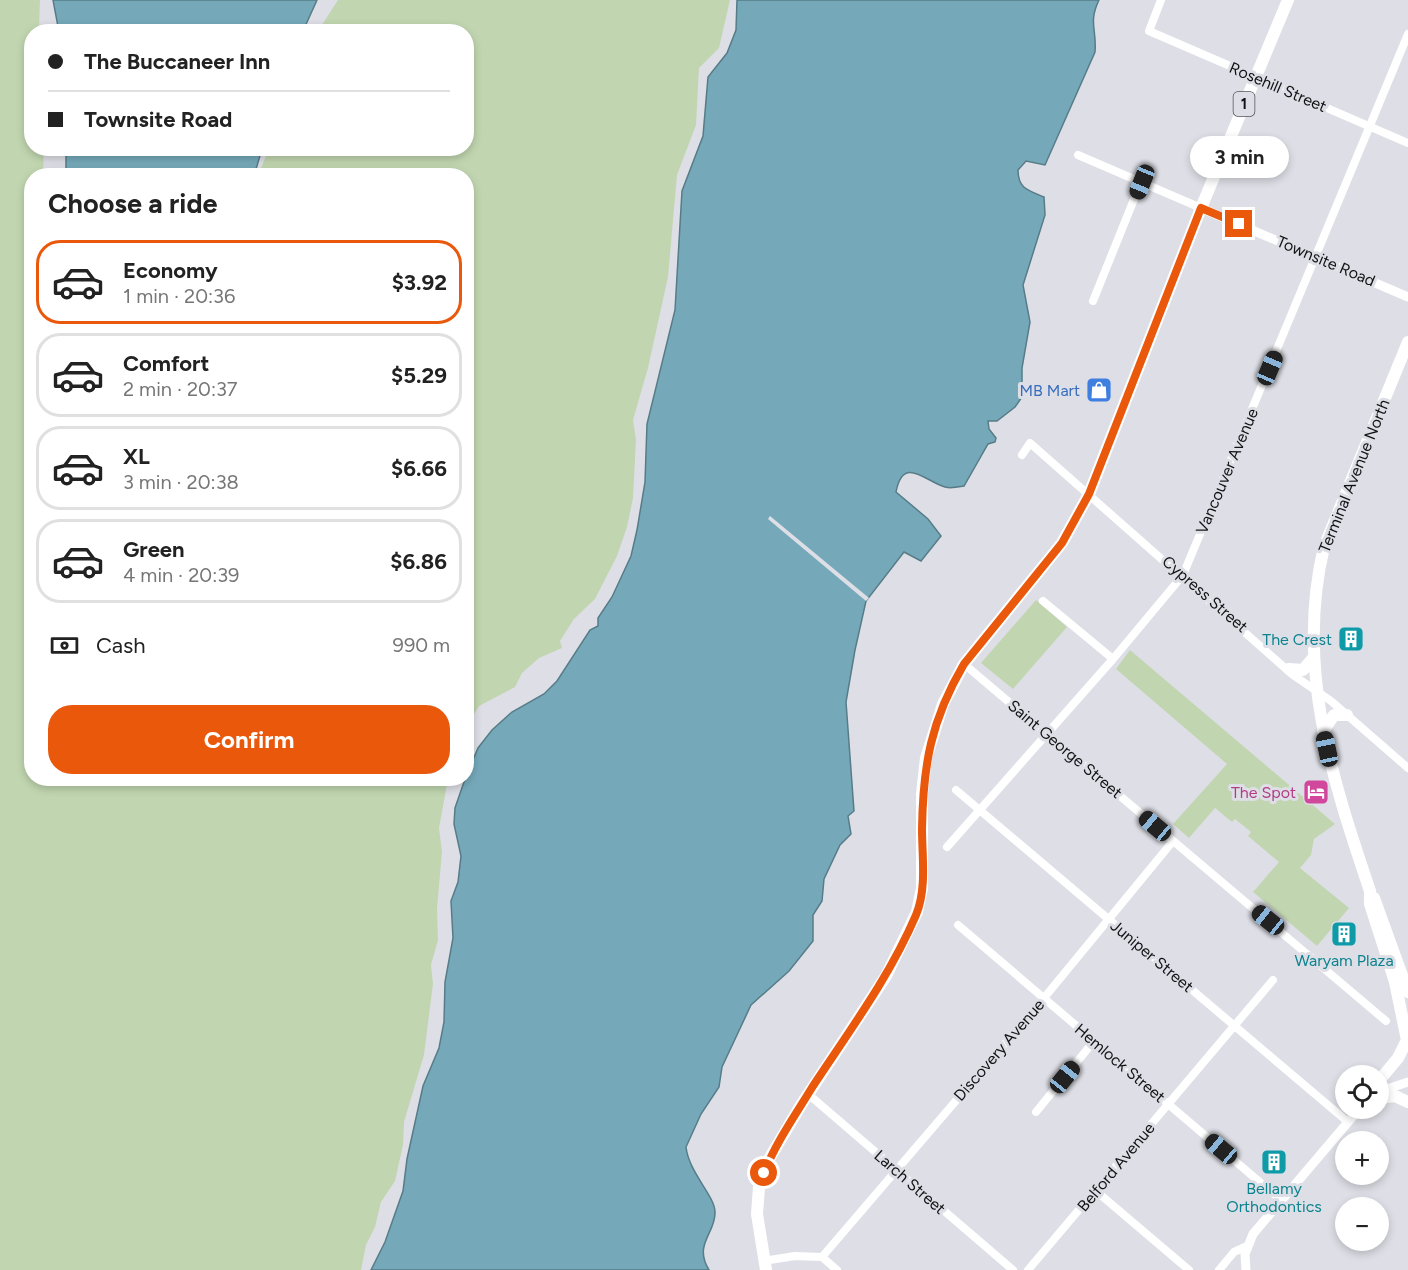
<!DOCTYPE html>
<html lang="en">
<head>
<meta charset="utf-8">
<style>
  :root { --surface:#fff; --page:#f6f6f6; --text:#222; --muted:#767676; --line:#e0e0e0; --accent:#ea580c }
  body { margin:0; font-family:Figtree,sans-serif; background:var(--page); color:var(--text); height:100vh; display:flex; flex-direction:column; font-size:22px; white-space:nowrap }
  * { box-sizing:border-box; margin:0 }
  p { font-size:20px; color:var(--muted) }
  .icon { flex:none; width:33px; height:33px; fill:none; stroke:currentColor; stroke-width:2; stroke-linecap:round; stroke-linejoin:round }
  .map { position:relative; flex:1; overflow:hidden }
  .panel { position:absolute; left:24px; top:168px; width:450px; height:618px; display:flex; flex-direction:column; background:var(--surface); border-radius:24px; box-shadow:0 3px 9px #0003 }
  .panel>* { flex:none }
  .banner { position:absolute; left:24px; top:24px; width:450px; height:132px; border-radius:24px; box-shadow:0 3px 9px #0003; display:grid; align-content:center; height:132px; padding:0 24px; background:var(--surface) }
  .fabs { position:absolute; left:1335px; top:1065px; display:grid; gap:12px }
  .fabs a { display:grid; place-items:center; width:54px; height:54px; border-radius:50%; background:var(--surface); box-shadow:0 3px 9px #0003; font-size:30px }
  .end { position:absolute; width:27px; height:27px; margin:-14px; border:8px solid #ea580c; background:#fff; box-shadow:0 0 0 3px #fff }
  .from { border-radius:50% }
  .bubble { position:absolute; height:42px; border-radius:21px; background:var(--surface); box-shadow:0 3px 9px #0003; font-size:20px; font-weight:700; line-height:42px; text-align:center }
  .car { position:absolute; width:18px; height:36px; margin:-18px -9px; border-radius:8px; box-shadow:0 0 4px 2px #0007; background:linear-gradient(#222 24%,#8ab4d8 0 40%,#222 0 76%,#8ab4d8 0 86%,#222 0) }
  .banner b { display:flex; align-items:center; gap:21px; height:57px; font-size:22px }
  .banner b+b { border-top:2px solid var(--line) }
  .banner i { width:15px; height:15px; background:var(--text) }
  ul { padding:0; list-style:none }
  li { display:flex; align-items:center; gap:18px; height:84px; margin:0 12px 9px; padding:0 12px; border:3px solid var(--line); border-radius:24px }
  li div { flex:1 }
  li b { display:block; font-size:22px }
  li em { font-style:normal; font-weight:700 }
  li.on { border-color:var(--accent) }
  li>.icon { width:54px; height:54px; stroke-width:1.5 }
  h2 { padding:0 24px; font-size:27px; line-height:72px }
  .pay { display:flex; align-items:center; gap:15px; height:66px; padding:0 24px; font-size:22px }
  .pay p { margin-inline-start:auto }
  .primary-button { display:flex; gap:12px; margin-top:auto; padding:12px 24px }
  .primary-button a { flex:1; height:69px; border-radius:24px; background:var(--accent); color:#fff; font-size:24px; font-weight:700; line-height:69px; text-align:center }
  .map>svg:first-child { display:block }
</style>
</head>
<body>
<div class="map">
<svg width="1408" height="1270" viewBox="0 0 1408 1270">
  <rect width="100%" height="100%" fill="#dedfe6"/>
  <path fill="#c1d6b0" d="M0,0H40L39,31L32,32V148L44,149L43,175L32,176V778L448,779L439,828L442,852L437,909L438,940L431,965L433,984L424,1055L404,1122L403,1145L395,1181L381,1202L375,1227L366,1245L361,1270H0Z
    M338,0H730L719,48L699,68L696,125L677,175L668,277L648,368L633,420L636,440L633,498L627,527L617,556L595,599L574,619L560,641L562,648L539,658L522,673L515,687L479,706L467,726L466,176L258,175L269,149L466,148V32L318,31Z
    M1036,600L1067,627L1013,689L981,663Z
    M1130,650L1335,824L1314,839L1311,855L1300,868L1349,908L1317,946L1253,892L1279,862L1248,836L1251,832L1235,819L1232,822L1215,808L1189,838L1173,824L1227,764L1116,669Z"/>
  <path fill="#75a9ba" stroke="#577c88" stroke-width="1.5" d="M53,0H317L303,31L59,32Z
    M737,0H1099C1088,23 1097,29 1095,52L1045,165L1026,161L1018,170C1018,188 1027,190 1044,197L1045,215L1023,285L1030,322L1022,368V397L1015,407L997,421H988L989,429L996,438L995,442L988,444L964,486C958,487 951,489 945,487C926,482 903,454 896,492L928,519L941,536L921,561L904,552L866,601L855,650L846,702L854,811L848,816L851,834L840,845L824,879L822,901L813,915V941L789,971L751,1005L722,1067L719,1087L701,1114L686,1147C689,1173 715,1196 715,1212C716,1233 693,1244 709,1270H371L385,1242L403,1191L407,1159L423,1086L439,1048L444,1022L445,982L453,938L451,901L458,882L461,856L454,824L455,808L465,779L478,748L492,730L512,712L544,694L557,681L590,630L598,626V618L612,597L631,556L637,530L645,482L647,424L675,310L682,191L703,136L708,77L727,53L736,30Z
    M66,149V148L262,149L254,176L66,175Z"/>
  <path fill="#dedfe6" d="M770,516L869,598L866,601L768,519Z"/>
  <g fill="none" stroke-linecap="round" stroke-linejoin="round">
    <path stroke="#fff" stroke-width="8" d="M1161,0L1149,31L1408,143
      M1078,155L1201,208
      M1093,301L1141,182
      M1022,455L1030,443L1293,675L1331,701L1408,768
      M1043,601L1113,659
      M964,664L1386,1021
      M956,790L1348,1122
      M947,847L1113,659L1183,575L1408,34
      M958,925L1282,1201
      M808,1094L1013,1270
      M1036,1112L1094,1041
      M1096,1191L1189,1270
      M822,1257L1044,998L1173,841
      M763,1261L795,1256L822,1257L837,1270
      M1028,1270L1273,980
      M1219,1270L1234,1252L1247,1246"/>
    <path stroke="#fff" stroke-width="9" d="M1201,208L1408,297
      M1378,1092L1408,1082
      M1246,1270L1245,1254L1253,1234L1360,1108"/>
    <path stroke="#fff" stroke-width="12" d="M1408,342L1324,547C1295,667 1332,778 1370,891V904L1395,982L1408,1045
      M1289,669L1303,670L1313,658
      M1323,731L1334,715H1347
      M1374,898L1408,992
      M1378,1082L1398,1058L1407,1040
      M1378,1098L1395,1096L1408,1102"/>
    <path stroke="#fff" stroke-width="12" d="M766,1270L757,1214L759,1187L769,1159L801,1105L886,976L917,912L922,888V794L926,758L943,704L964,664L1062,543L1089,494L1201,208L1288,0"/>
  </g>
  <g fill="none" stroke-linecap="round" stroke-linejoin="round">
    <path stroke="#ea580c" stroke-width="8" d="M764,1173C776,1142 796,1114 813,1086C850,1030 890,976 916,915C927,889 922,856 922,829C923,765 931,720 964,664L1062,543L1089,494L1201,208L1239,224"/>
  </g>
  <defs>
    <symbol id="shop-square" viewBox="-11 -11 22 22"><rect x="-9" y="-9" width="18" height="18" rx="4" fill="#3f7fe0" stroke="#dedfe6"/><path d="M-5-2.5h2.3a2.7 3.5 0 0 1 5.4 0H5L5.5 6h-11ZM-1.5-2.5h3a1.5 2.3 0 0 0-3 0Z" fill="#fff"/></symbol>
    <symbol id="building-square" viewBox="-11 -11 22 22"><rect x="-9" y="-9" width="18" height="18" rx="4" fill="#0f9aa8" stroke="#dedfe6"/><path d="M-4-6H4V6H1V3H-1V6H-4ZM-2.5-4.3h1.7v1.8h-1.7ZM.8-4.3h1.7v1.8H.8ZM-2.5-1h1.7V.8h-1.7ZM.8-1h1.7V.8H.8Z" fill="#fff"/></symbol>
    <symbol id="hotel-square" viewBox="-11 -11 22 22"><rect x="-9" y="-9" width="18" height="18" rx="4" fill="#d1479c" stroke="#dedfe6"/><path d="M-6-4.5h1.5V1H6V5H4.5V3h-9V5H-6ZM-4 0a1.8 1.8 0 1 1 3.6 0ZM.5 0V-2.5h3Q6-2.5 6 0Z" fill="#fff"/></symbol>
  </defs>
  <g fill-rule="evenodd">
    <use href="#shop-square" x="1084" y="375" width="30" height="30"/>
    <use href="#building-square" x="1336" y="624" width="30" height="30"/>
    <use href="#hotel-square" x="1301" y="777" width="30" height="30"/>
    <use href="#building-square" x="1329" y="919" width="30" height="30"/>
    <use href="#building-square" x="1259" y="1147" width="30" height="30"/>
  </g>
  <g text-anchor="middle" dominant-baseline="central" stroke-width="6" stroke-linejoin="round" paint-order="stroke">
    <rect fill="#dedfe6" stroke="#4f5054" stroke-width="1.5" x="1233.5" y="92" width="21" height="24" rx="4.5"/>
    <g font-size="15" font-weight="bold" fill="#121215">
      <text x="1244" y="104">1</text>
    </g>
    <g font-size="16" fill="#121215" stroke="#dedfe6">
      <text transform="translate(1278 87) rotate(23)">Rosehill Street</text>
      <text transform="translate(1326 261) rotate(23)">Townsite Road</text>
      <text transform="translate(1227 471) rotate(-67)">Vancouver Avenue</text>
      <text transform="translate(1354 476) rotate(-68)">Terminal Avenue North</text>
      <text transform="translate(1205 594) rotate(41)">Cypress Street</text>
      <text transform="translate(1065 749) rotate(40)">Saint George Street</text>
      <text transform="translate(1152 956) rotate(40)">Juniper Street</text>
      <text transform="translate(999 1050) rotate(-49)">Discovery Avenue</text>
      <text transform="translate(1120 1063) rotate(40)">Hemlock Street</text>
      <text transform="translate(1116 1167) rotate(-50)">Belford Avenue</text>
      <text transform="translate(910 1182) rotate(41)">Larch Street</text>
    </g>
    <g font-size="16" fill="#366cbe" stroke="#dedfe6" text-anchor="end">
      <text x="1080" y="390">MB Mart</text>
    </g>
    <g font-size="16" fill="#0d838f" stroke="#dedfe6">
      <text x="1332" y="639" text-anchor="end">The Crest</text>
      <text x="1344" y="960">Waryam Plaza</text>
      <text x="1274" y="1188">Bellamy<tspan x="1274" dy="18">Orthodontics</tspan></text>
    </g>
    <g font-size="16" fill="#b23c85" stroke="#dedfe6" text-anchor="end">
      <text x="1296" y="792">The Spot</text>
    </g>
  </g>
</svg>
<div class="fabs">
<a><svg class="icon" aria-label="locate" viewBox="0 0 24 24"><circle cx="12" cy="12" r="6"/><path d="M12 2v4M12 18v4M2 12h4M18 12h4"/></svg></a>
<a>+</a>
<a>−</a>
</div>
<i class="end from" style="left:764px;top:1173px"></i>
<i class="end" style="left:1239px;top:224px"></i>
<div class="bubble" style="left:1190px;top:136px;width:99px">3 min</div>
<i class="car" style="left:1142px;top:182px;rotate:202deg"></i>
<i class="car" style="left:1270px;top:368px;rotate:23deg"></i>
<i class="car" style="left:1327px;top:749px;rotate:348deg"></i>
<i class="car" style="left:1155px;top:826px;rotate:310deg"></i>
<i class="car" style="left:1268px;top:920px;rotate:309deg"></i>
<i class="car" style="left:1065px;top:1077px;rotate:39deg"></i>
<i class="car" style="left:1221px;top:1149px;rotate:310deg"></i>
<div class="banner">
<b><i class="from"></i>The Buccaneer Inn</b>
<b><i></i>Townsite Road</b>
</div>
<section class="panel">
<h2>Choose a ride</h2>
<ul>
<li class="on"><svg class="icon" aria-label="car" viewBox="0 0 24 24"><path d="M5 17H2v-5l4-1 3-4h7l3 4 3 1v5h-3M9 17h6M6 11h13"/><circle cx="7" cy="17" r="2"/><circle cx="17" cy="17" r="2"/></svg><div><b>Economy</b><p>1 min · 20:36</p></div><em>$3.92</em></li>
<li><svg class="icon" aria-label="car" viewBox="0 0 24 24"><path d="M5 17H2v-5l4-1 3-4h7l3 4 3 1v5h-3M9 17h6M6 11h13"/><circle cx="7" cy="17" r="2"/><circle cx="17" cy="17" r="2"/></svg><div><b>Comfort</b><p>2 min · 20:37</p></div><em>$5.29</em></li>
<li><svg class="icon" aria-label="car" viewBox="0 0 24 24"><path d="M5 17H2v-5l4-1 3-4h7l3 4 3 1v5h-3M9 17h6M6 11h13"/><circle cx="7" cy="17" r="2"/><circle cx="17" cy="17" r="2"/></svg><div><b>XL</b><p>3 min · 20:38</p></div><em>$6.66</em></li>
<li><svg class="icon" aria-label="car" viewBox="0 0 24 24"><path d="M5 17H2v-5l4-1 3-4h7l3 4 3 1v5h-3M9 17h6M6 11h13"/><circle cx="7" cy="17" r="2"/><circle cx="17" cy="17" r="2"/></svg><div><b>Green</b><p>4 min · 20:39</p></div><em>$6.86</em></li>
</ul>
<div class="pay"><svg class="icon" aria-label="cash" viewBox="0 0 24 24"><path d="M3 7h18v10H3z"/><circle cx="12" cy="12" r="2"/></svg>Cash<p>990 m</p></div>
<div class="primary-button"><a>Confirm</a></div>
</section>
</div>
</body>
</html>
